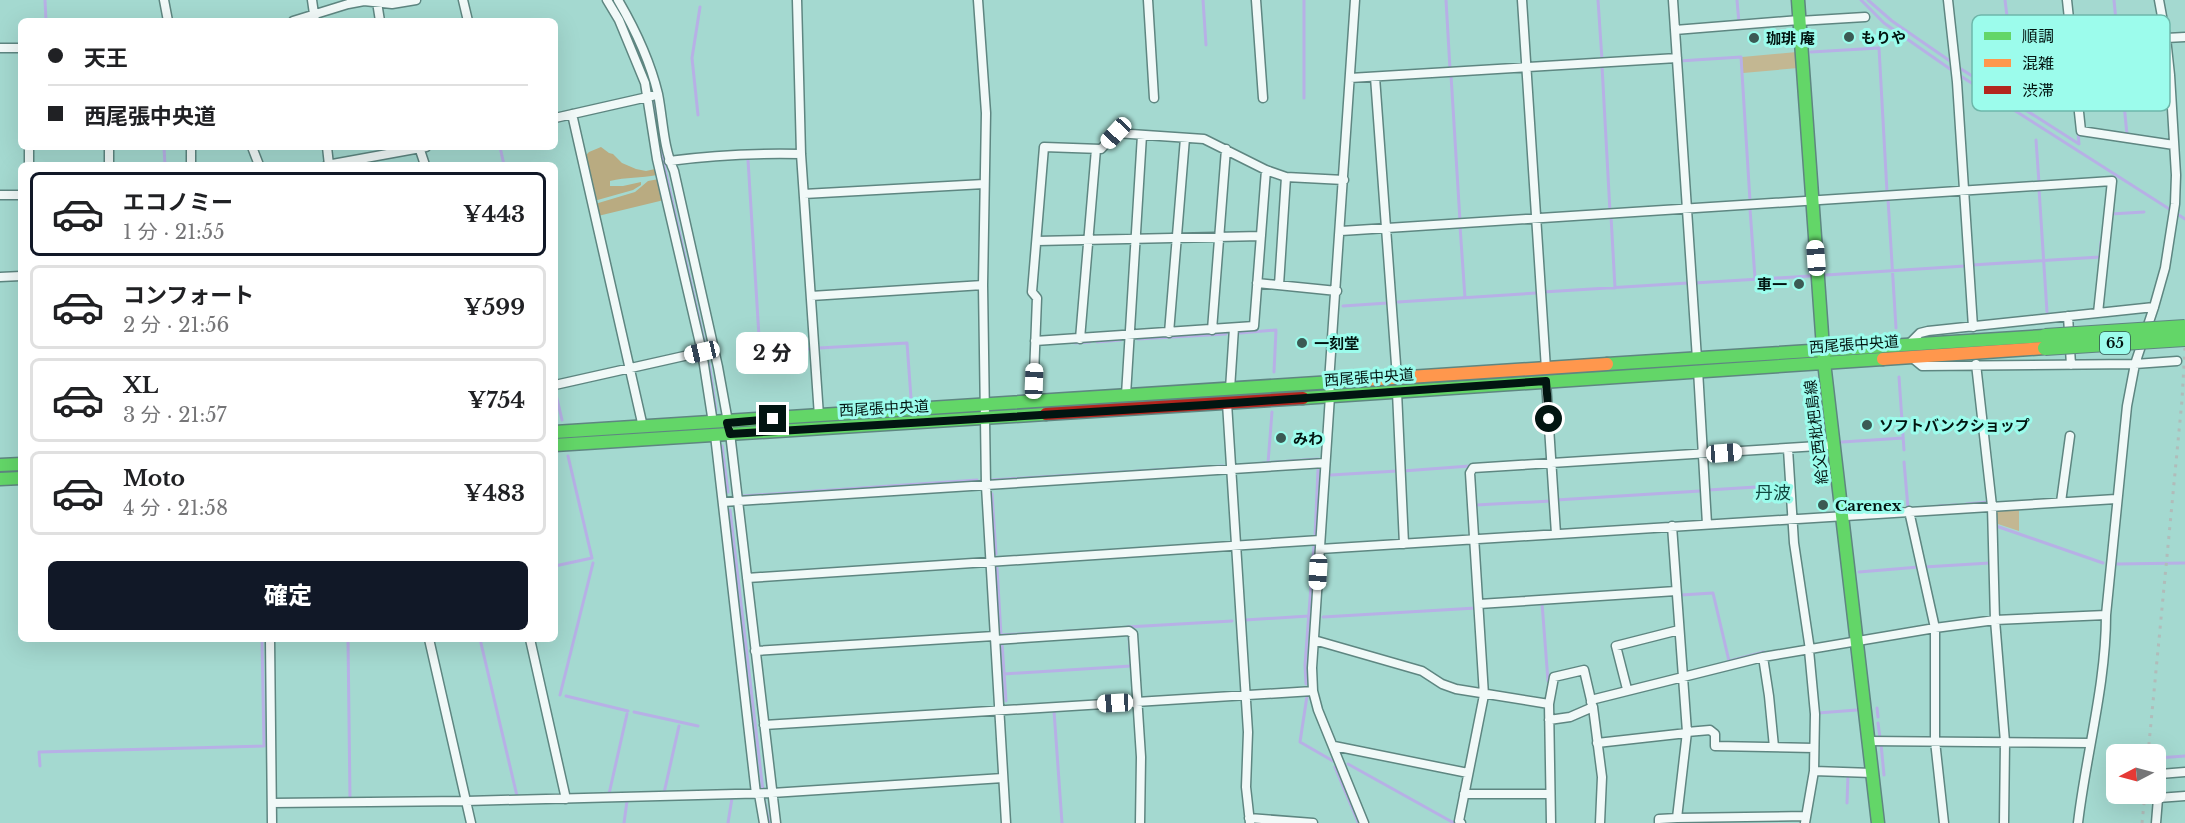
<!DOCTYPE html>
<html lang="ja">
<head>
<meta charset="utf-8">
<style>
  :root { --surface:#fff; --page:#f2f2f2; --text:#202124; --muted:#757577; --line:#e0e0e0; --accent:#111827 }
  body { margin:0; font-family:"Libre Baskerville","Noto Sans JP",serif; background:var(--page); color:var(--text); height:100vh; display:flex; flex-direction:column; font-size:22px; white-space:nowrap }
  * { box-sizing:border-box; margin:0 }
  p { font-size:20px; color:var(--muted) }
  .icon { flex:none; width:33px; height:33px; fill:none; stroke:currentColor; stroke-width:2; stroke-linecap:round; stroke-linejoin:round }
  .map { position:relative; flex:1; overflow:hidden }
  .sheet { position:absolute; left:18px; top:162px; width:540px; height:480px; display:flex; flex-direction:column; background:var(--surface); border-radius:9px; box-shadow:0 6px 24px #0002 }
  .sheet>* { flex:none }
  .guide { position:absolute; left:18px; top:18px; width:540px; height:132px; border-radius:9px; box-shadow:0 6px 24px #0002; display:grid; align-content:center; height:132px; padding:0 30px; background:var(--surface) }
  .needle { width:39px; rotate:264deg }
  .tools { position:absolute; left:2106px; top:744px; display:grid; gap:12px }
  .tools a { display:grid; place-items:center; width:60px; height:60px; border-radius:9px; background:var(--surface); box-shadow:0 6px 24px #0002; font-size:30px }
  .end { position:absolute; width:27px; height:27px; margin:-14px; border:8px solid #021511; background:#fff; box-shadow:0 0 0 3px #fff }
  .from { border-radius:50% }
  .bubble { position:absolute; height:42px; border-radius:9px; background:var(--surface); box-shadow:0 6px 24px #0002; font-size:20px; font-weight:800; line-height:42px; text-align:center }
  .car { position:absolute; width:18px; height:36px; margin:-18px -9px; border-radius:8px; box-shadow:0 0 4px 2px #0007; background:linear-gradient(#fff 24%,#345 0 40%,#fff 0 76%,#345 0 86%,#fff 0) }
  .guide b { display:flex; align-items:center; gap:21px; height:57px; font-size:22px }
  .guide b+b { border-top:2px solid var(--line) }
  .guide i { width:15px; height:15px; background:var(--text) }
  ul { padding:10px 0 0; list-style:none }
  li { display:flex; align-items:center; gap:18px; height:84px; margin:0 12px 9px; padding:0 18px; border:3px solid var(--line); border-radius:9px }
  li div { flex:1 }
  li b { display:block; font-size:22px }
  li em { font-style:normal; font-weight:800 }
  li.current { border-color:var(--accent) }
  li>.icon { width:54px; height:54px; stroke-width:1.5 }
  .cta { display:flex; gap:12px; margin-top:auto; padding:12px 30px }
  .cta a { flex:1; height:69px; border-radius:9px; background:var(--accent); color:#fff; font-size:24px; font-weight:800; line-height:69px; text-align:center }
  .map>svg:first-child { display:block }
</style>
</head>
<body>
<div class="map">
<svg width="2185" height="823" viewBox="0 0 2185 823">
  <rect width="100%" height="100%" fill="#a4d9d0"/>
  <path fill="#c3b792" d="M1797,52L1798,68L1743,73L1742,57Z
    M2019,508V531L1995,523V509Z"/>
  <path fill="#b9ab81" d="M601,147L609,153L613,154L622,163L636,169L646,171L655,169L657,175C641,178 626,177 610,181V186H623L641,182V185L633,190L594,201L584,157L589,152Z
    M659,179L664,200L598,216L595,204L635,192L648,181Z"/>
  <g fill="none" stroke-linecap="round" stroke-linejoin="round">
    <path stroke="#b7b0e6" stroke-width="3" d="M45,0L46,21
      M612,0C629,29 643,60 651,93
      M1203,0L1206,45
      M1446,0L1450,69
      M1598,0L1602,60
      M1737,0L1739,23
      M1861,0L1884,23L1953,71
      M1868,0L1892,21L1950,61
      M2005,0L2018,105
      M2114,0L2127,135
      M1811,52L1879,48L1887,192
      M1679,61L1741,57L1750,201
      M1604,66H1602L1610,212
      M1958,67L2079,144
      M1451,75L1460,221
      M1959,75L2185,219
      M1304,98V0
      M652,100L663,161L705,345
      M698,115L692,58L700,7
      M2078,131L2079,144
      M2036,140L2039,183
      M164,147L165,165
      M500,147L504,165
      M748,160L760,352L810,349
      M2039,189L2047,312
      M1888,199L1896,328
      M1750,209L1755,278
      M2111,214L2144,212
      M1611,216L1615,288
      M1460,226L1465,298
      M1972,265L2100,257L2101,242
      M1826,275L1965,266
      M1694,283L1810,276
      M1543,292L1688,283
      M1398,302L1537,293
      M1343,306L1388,303
      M1240,333L1276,330L1274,372
      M1138,339L1226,334
      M1097,342L1121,340
      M1075,343L1090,342
      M819,348L907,343L911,398
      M709,364L716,410
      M1899,377L1904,450
      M555,390L562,420
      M1842,442L1903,438
      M722,446L728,492
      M1904,462L1908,508H1910
      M1263,463L1318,459
      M1268,463L1272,412
      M1403,471L1470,466
      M1331,475L1397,471
      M991,480L1223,466
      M1708,490L1788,485
      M992,494L996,554
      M743,496L977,480
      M1556,500L1700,491
      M1966,504L1988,502
      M1476,505L1551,501
      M1939,506L1956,505
      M730,510L763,791
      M1996,526L2103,563
      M1315,536L1318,470
      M2117,564L2185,563
      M555,566L592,558L568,456
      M1924,567L1990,563
      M997,568L1001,635L1088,630
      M1859,572L1919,567
      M1681,595L1713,593L1729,661L1764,652
      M1542,603L1548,681
      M1323,617L1476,608V611
      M1245,620L1309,616
      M1127,627L1232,621
      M348,639L350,799
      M480,639L517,796
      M1002,643L1006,701
      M1004,674L1131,666L1129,637
      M1306,684L1305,665L1314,546
      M560,695L593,563
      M566,696L628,711
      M1307,696L1300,742L1333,761
      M1877,708L1878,717
      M1054,711L1062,823
      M1818,711V713L1857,710
      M634,712L698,726
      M1878,723L1880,738
      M1881,744L1884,775
      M2158,758L2185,756
      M1348,764L1454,823
      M40,766L39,752L264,746L262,639
      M1335,767L1358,822
      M664,793L679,726
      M609,794L627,714
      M764,799L769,823
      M1847,803L1848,775H1851
      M624,823L627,801
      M728,823L732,798"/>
    <defs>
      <path id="street" d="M164,0L168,21
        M312,0L315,21
        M463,0L468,21
        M607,0L619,20L645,83L657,159L702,352L713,423
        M618,0C635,29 650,61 658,94C663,119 663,147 674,171L718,367L730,433L776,823
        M797,0L801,154L819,416
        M978,0L986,113L983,285L986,486L1006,823
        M1148,0L1154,98
        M1256,0L1263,98
        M1355,0L1329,382L1330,396L1312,668L1313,691L1318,710L1364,823
        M1522,0L1546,369
        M1673,0L1697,359
        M1948,0L1957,82L1973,327
        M2067,0L2081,131L2174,145
        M377,2L380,21
        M293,21L348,4L364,1L392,4L416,0
        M1799,21L1865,17
        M1675,30L1799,20
        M2166,38L2185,37
        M0,48H21
        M1375,77L1397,378
        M1350,78L1677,58
        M572,114L643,427
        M555,118L652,96
        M29,147V165
        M109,147V165
        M252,147L259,165
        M327,147L329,165
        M419,147L425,165
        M669,161C713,155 756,153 801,154
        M191,165V147
        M327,165L426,147
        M804,194L984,184
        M0,195H21
        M1341,231L2112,181L2098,313
        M1037,241L1261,236
        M0,277L21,276
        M1257,283L1337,291
        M1279,285L1286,177
        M811,296L983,285
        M2068,316L2071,365
        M1212,330L1226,149
        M1169,333L1185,138
        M1080,339L1096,149
        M1035,341L1254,326L1266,170
        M1908,345L1920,333L1928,331L2154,307
        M1911,357L1922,366L2135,364L2177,361
        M1976,364L1992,506L1995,620L2005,742L2004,823
        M1698,370L1707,524
        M1546,381L1556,534
        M555,385L702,352
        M1230,389L1234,328
        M1397,392L1404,544
        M1126,395L1142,135
        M1033,401L1037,298L1032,292L1044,147L1101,149L1116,133L1204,139L1266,170L1286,177L1344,180
        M1227,403L1248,732L1246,787L1250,823
        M715,435L756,794
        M1788,449L1794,543L1810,650
        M723,502L1325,463
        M2061,502L2070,436
        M1909,511L1935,628V741L1944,823
        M1320,549L2116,499
        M747,578L1320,540
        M1479,604L1676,591
        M270,639L272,823
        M429,639L471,823
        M530,639L566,799
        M995,640L1129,631L1133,634L1141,757L1140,823
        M1314,640L1422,671L1442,684L1456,689L1549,704
        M755,651L994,636
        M1763,657L1769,696L1774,747
        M1627,689L1616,646L1679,630
        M1593,707L1602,777L1600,823
        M1549,720L1570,717L1593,707L1591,702
        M764,725L1313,691
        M1687,732L1710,730L1715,734V746L1814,748
        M1868,741L2090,743
        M1597,743L1687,733
        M1334,746L1468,773
        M1814,771L1872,773
        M759,794L764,823
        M1464,794H1550
        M2158,798L2185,796
        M272,803L466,801L772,793L1003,778
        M1249,818L1313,823
        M1677,818L1806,816
        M1461,823L1459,821L1484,695L1470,473L1473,468L1834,445
        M1551,823L1549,704L1554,677L1584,670L1591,700L1763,657L1935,628L1995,620L2106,615
        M1659,823V819L1677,818L1687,732L1672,526
        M1805,823L1814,771L1815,714L1809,650
        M2078,823C2086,754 2106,685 2106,615L2127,406L2135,364L2154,307L2165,268L2175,204L2176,175L2170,75L2166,38L2159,0
        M2156,823L2160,774L2185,772"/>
      <path id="fast" d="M1798,0L1824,362L1878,823
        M1607,364L2045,336
        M1303,398L1883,359
        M555,432L1348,381
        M555,445L1046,414
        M0,465L21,464
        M0,479L21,478"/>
      <path id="slow" d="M1883,359L2045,348
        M1348,381L1607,364"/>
      <path id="jam" d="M1046,414L1303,398"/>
    </defs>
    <use href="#street" stroke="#5e8681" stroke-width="11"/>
    <use href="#fast" stroke="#5e8681" stroke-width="15"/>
    <use href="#slow" stroke="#5e8681" stroke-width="15"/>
    <use href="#jam" stroke="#5e8681" stroke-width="15"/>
    <use href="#street" stroke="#f1f9f8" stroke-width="8"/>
    <use href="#fast" stroke="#63d668" stroke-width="12"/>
    <use href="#slow" stroke="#ff974d" stroke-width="12"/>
    <use href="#jam" stroke="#b3261e" stroke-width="12"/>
    <path stroke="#b0bcba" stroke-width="3" stroke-dasharray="3 6" stroke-linecap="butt" d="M2148,754L2182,400L2185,347
      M2142,823L2145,794"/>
    <defs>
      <path id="fast-bridge" d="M2045,336L2185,327
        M2045,348L2185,339"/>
    </defs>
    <use href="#fast-bridge" stroke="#5e8681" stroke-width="16" stroke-linecap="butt"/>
    <use href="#fast-bridge" stroke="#63d668" stroke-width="14"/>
  </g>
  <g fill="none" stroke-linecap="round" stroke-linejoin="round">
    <path stroke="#021511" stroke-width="8" d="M773,419L727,423L730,434L1205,405L1546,381L1549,419"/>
  </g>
  <g fill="#3b5a54" stroke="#9cfcec" stroke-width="2">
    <circle cx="1849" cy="37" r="6"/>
    <circle cx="1754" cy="38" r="6"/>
    <circle cx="1799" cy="284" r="6"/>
    <circle cx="1302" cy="343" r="6"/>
    <circle cx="1867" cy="425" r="6"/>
    <circle cx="1281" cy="438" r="6"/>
    <circle cx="1823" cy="505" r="6"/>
  </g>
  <g text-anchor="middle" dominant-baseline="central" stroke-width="6" stroke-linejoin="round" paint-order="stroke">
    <rect fill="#9cfcec" stroke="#305a53" stroke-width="1.5" x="2100" y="332" width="30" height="22" rx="4.5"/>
    <g font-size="14" font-weight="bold" fill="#021511">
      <text x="2115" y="343">65</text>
    </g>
    <g font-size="15" font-weight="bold" fill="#021511" stroke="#9cfcec" text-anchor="start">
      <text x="1861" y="37">もりや</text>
      <text x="1766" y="38">珈琲 庵</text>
      <text x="1787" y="284" text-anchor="end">車一</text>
      <text x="1314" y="343">一刻堂</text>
      <text x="1879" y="425">ソフトバンクショップ</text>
      <text x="1293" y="438">みわ</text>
      <text x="1835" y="505">Carenex</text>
    </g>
    <g font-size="15" fill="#021511" stroke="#9cfcec">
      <text transform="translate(1854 344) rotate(-4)">西尾張中央道</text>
      <text transform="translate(1369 377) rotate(-4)">西尾張中央道</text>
      <text transform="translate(884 408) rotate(-3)">西尾張中央道</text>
      <text transform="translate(1816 432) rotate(-97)">給父西枇杷島線</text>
    </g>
    <g font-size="18" fill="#114740" stroke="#9cfcec">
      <text x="1773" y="493">丹波</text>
    </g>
  </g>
  <rect x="1972" y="15" width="198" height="96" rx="9" fill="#9cfcec" stroke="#6eb7aa" stroke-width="1.5"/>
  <rect x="1984" y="32" width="27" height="8" fill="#63d668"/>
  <rect x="1984" y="59" width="27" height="8" fill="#ff974d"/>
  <rect x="1984" y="86" width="27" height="8" fill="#b3261e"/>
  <g font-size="16" fill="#021511">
    <text x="2022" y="42">順調</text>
    <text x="2022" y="69">混雑</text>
    <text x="2022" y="96">渋滞</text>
  </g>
</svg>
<div class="tools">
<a><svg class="needle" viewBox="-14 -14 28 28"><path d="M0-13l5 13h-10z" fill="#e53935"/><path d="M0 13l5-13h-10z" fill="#757577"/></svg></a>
</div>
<i class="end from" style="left:1549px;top:419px"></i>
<i class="end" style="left:773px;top:419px"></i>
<div class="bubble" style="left:736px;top:332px;width:72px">2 分</div>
<i class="car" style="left:1116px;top:133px;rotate:223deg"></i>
<i class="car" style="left:1816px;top:258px;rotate:356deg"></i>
<i class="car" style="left:702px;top:352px;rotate:257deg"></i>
<i class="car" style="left:1034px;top:381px;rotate:2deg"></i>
<i class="car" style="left:1724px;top:453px;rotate:86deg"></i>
<i class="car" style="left:1318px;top:572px;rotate:183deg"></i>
<i class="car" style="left:1115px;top:703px;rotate:267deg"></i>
<div class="guide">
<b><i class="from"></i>天王</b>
<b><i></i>西尾張中央道</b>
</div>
<section class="sheet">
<ul>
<li class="current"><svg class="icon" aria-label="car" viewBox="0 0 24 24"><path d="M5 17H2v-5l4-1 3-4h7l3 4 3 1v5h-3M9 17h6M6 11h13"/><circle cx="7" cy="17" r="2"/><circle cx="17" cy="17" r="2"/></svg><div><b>エコノミー</b><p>1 分 · 21:55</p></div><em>¥443</em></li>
<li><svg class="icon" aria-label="car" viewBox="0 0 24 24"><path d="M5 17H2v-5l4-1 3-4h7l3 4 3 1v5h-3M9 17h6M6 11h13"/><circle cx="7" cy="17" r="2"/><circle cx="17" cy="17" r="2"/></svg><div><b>コンフォート</b><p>2 分 · 21:56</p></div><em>¥599</em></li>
<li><svg class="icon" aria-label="car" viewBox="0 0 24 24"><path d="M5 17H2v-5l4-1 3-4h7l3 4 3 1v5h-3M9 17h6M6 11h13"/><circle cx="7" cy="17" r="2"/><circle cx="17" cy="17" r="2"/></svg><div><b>XL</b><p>3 分 · 21:57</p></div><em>¥754</em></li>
<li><svg class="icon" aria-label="car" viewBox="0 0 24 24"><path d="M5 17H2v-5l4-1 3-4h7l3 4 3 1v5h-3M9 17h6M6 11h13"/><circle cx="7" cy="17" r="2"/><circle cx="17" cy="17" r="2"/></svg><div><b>Moto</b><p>4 分 · 21:58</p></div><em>¥483</em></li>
</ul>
<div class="cta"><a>確定</a></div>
</section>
</div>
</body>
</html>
